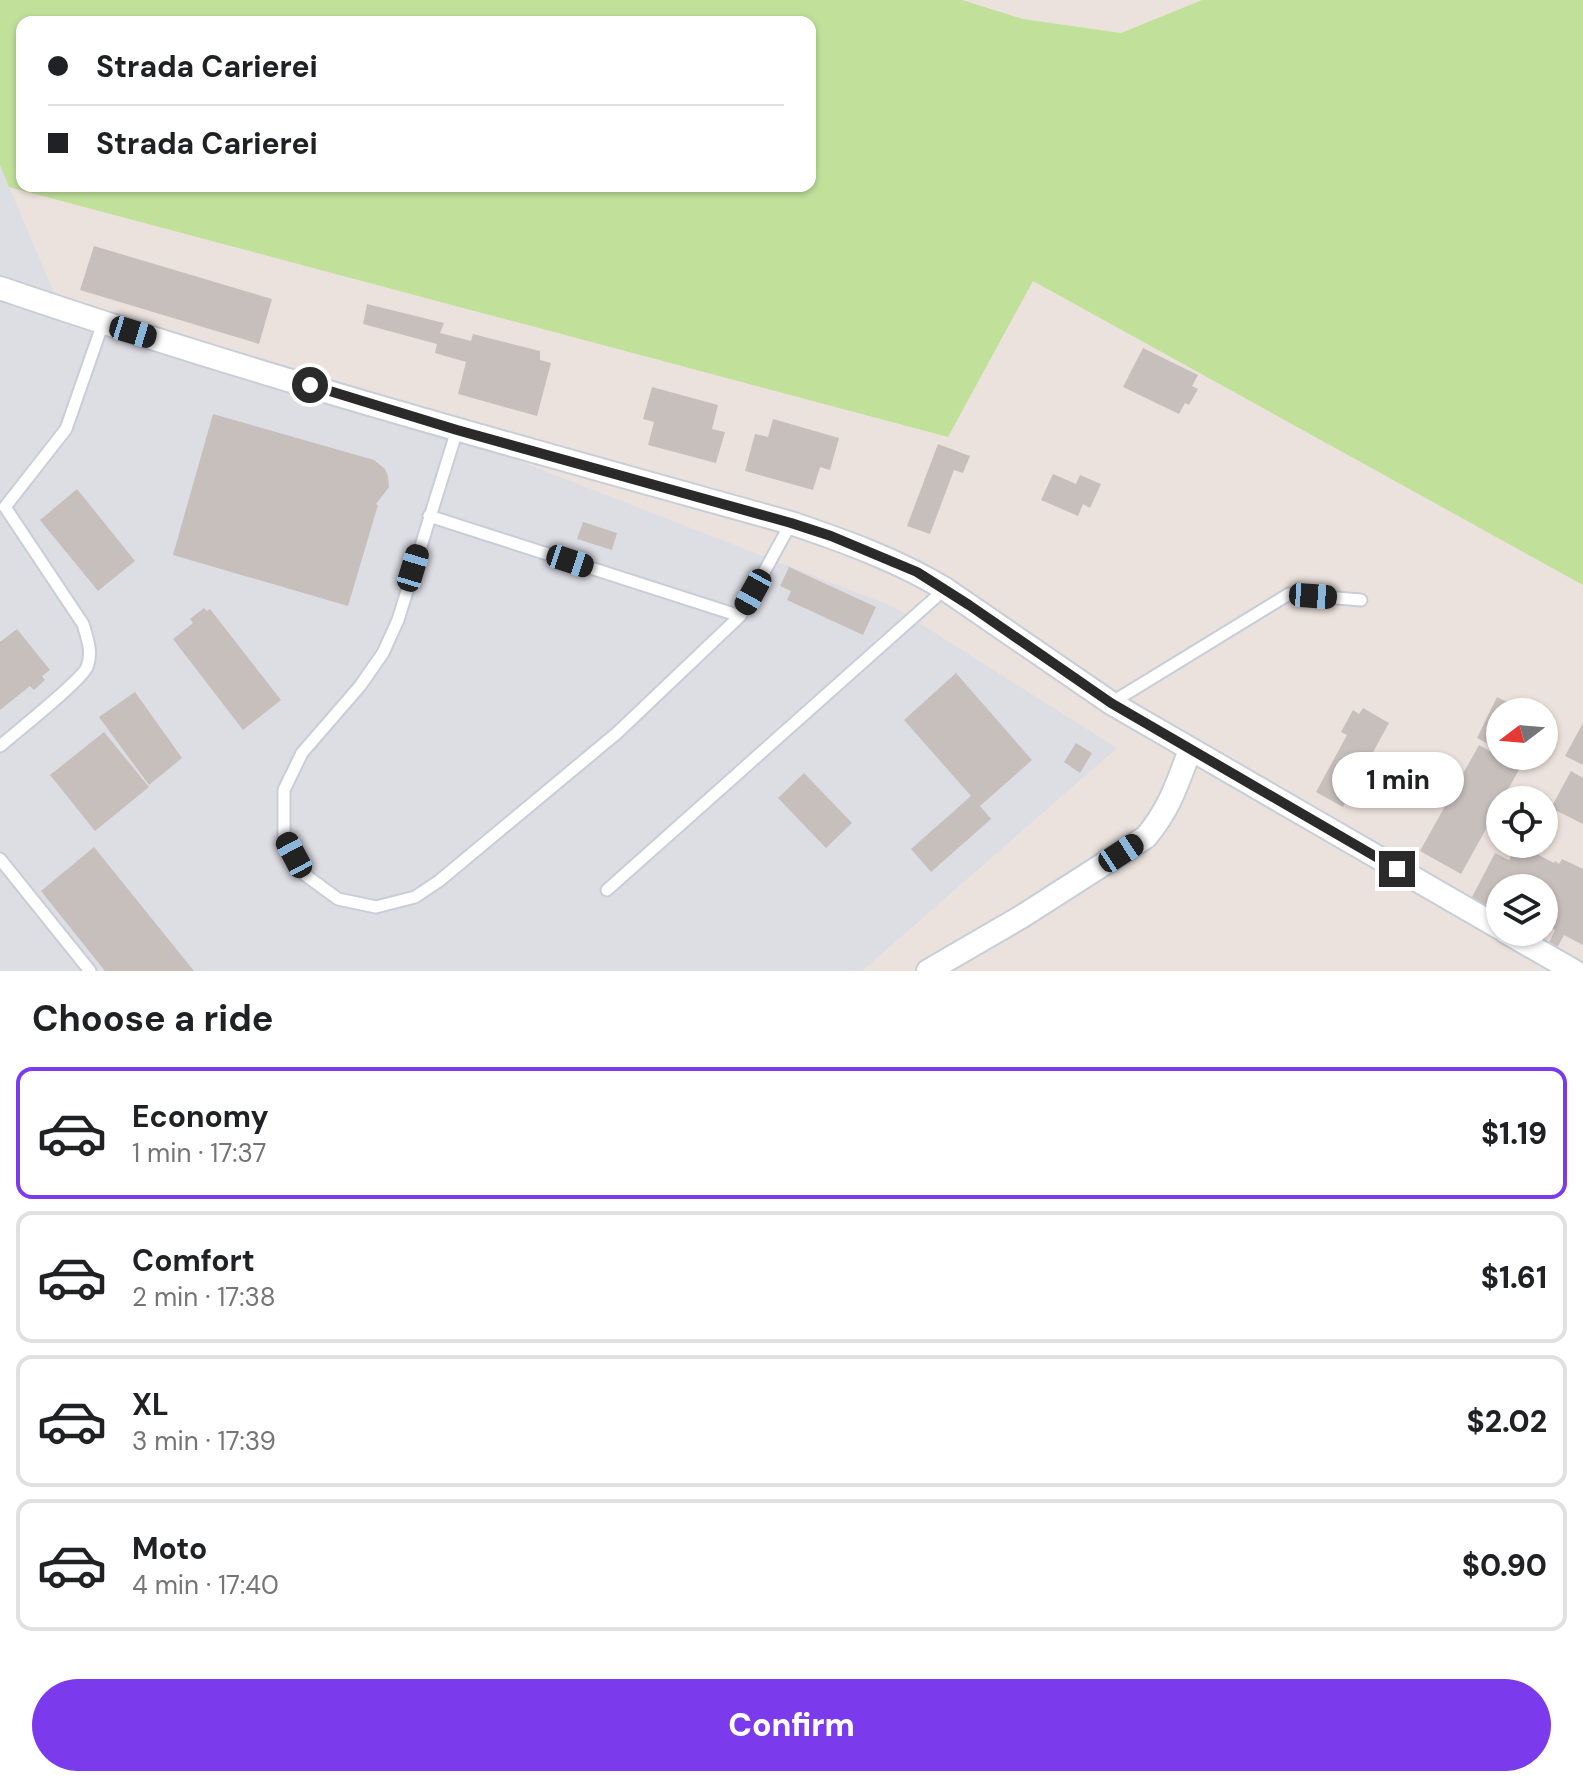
<!DOCTYPE html>
<html lang="en">
<head>
<meta charset="utf-8">
<style>
  :root { --surface:#fff; --page:#f6f6f6; --text:#202124; --muted:#757577; --line:#e0e0e0; --accent:#7c3aed }
  body { margin:0; font-family:"DM Sans",sans-serif; background:var(--page); color:var(--text); height:100vh; display:flex; flex-direction:column; font-size:30px; white-space:nowrap }
  * { box-sizing:border-box; margin:0 }
  p { font-size:26px; color:var(--muted) }
  .icon { flex:none; width:44px; height:44px; fill:none; stroke:currentColor; stroke-width:2; stroke-linecap:round; stroke-linejoin:round }
  .map { position:relative; height:971px; overflow:hidden }
  .sheet { display:flex; flex-direction:column; background:var(--surface); flex:1 }
  .sheet>* { flex:none }
  .top-card { position:absolute; left:16px; top:16px; width:800px; height:176px; border-radius:16px; box-shadow:0 2px 6px #0004; display:grid; align-content:center; height:176px; padding:0 32px; background:var(--surface) }
  .needle { width:52px; rotate:254deg }
  .fabs { position:absolute; left:1486px; top:698px; display:grid; gap:16px }
  .fabs a { display:grid; place-items:center; width:72px; height:72px; border-radius:50%; background:var(--surface); box-shadow:0 2px 6px #0004; font-size:40px }
  .end { position:absolute; width:36px; height:36px; margin:-18px; border:10px solid #2a2a2a; background:#fff; box-shadow:0 0 0 4px #fff }
  .from { border-radius:50% }
  .bubble { position:absolute; height:56px; border-radius:28px; background:var(--surface); box-shadow:0 2px 6px #0004; font-size:26px; font-weight:800; line-height:56px; text-align:center }
  .car { position:absolute; width:24px; height:48px; margin:-24px -12px; border-radius:10px; box-shadow:0 0 6px 2px #0007; background:linear-gradient(#222 24%,#8ab4d8 0 40%,#222 0 76%,#8ab4d8 0 86%,#222 0) }
  .top-card b { display:flex; align-items:center; gap:28px; height:76px; font-size:30px }
  .top-card b+b { border-top:2px solid var(--line) }
  .top-card i { width:20px; height:20px; background:var(--text) }
  ul { padding:0; list-style:none }
  li { display:flex; align-items:center; gap:24px; height:132px; margin:0 16px 12px; padding:0 16px; border:4px solid var(--line); border-radius:16px }
  li div { flex:1 }
  li b { display:block; font-size:30px }
  li em { font-style:normal; font-weight:800 }
  li.active { border-color:var(--accent) }
  li>.icon { width:72px; height:72px; stroke-width:1.5 }
  h2 { padding:0 32px; font-size:36px; line-height:96px }
  .action { display:flex; gap:16px; margin-top:auto; padding:16px 32px }
  .action a { flex:1; height:92px; border-radius:48px; background:var(--accent); color:#fff; font-size:32px; font-weight:800; line-height:92px; text-align:center }
  .map>svg:first-child { display:block }
</style>
</head>
<body>
<div class="map">
<svg width="1583" height="971" viewBox="0 0 1583 971">
  <rect width="100%" height="100%" fill="#ece2dd"/>
  <path fill="#dddde4" d="M0,165L64,317L452,435L894,607L1117,748L862,971H0Z"/>
  <path fill="#c1e19b" fill-rule="evenodd" d="M0,0H962L1023,19L1121,33L1202,0H1583V585L1033,281L948,437L9,187L0,165ZM22,22H810V186H22Z"/>
  <path fill="#c7bfbc" d="M94,246L272,299L259,344L80,290Z
    M367,304L444,323L440,333L471,341L473,334L540,351V360L551,363L537,416L458,394L466,362L435,353L437,344L363,324Z
    M1143,348L1198,375L1192,386L1198,389L1189,405L1185,403L1179,414L1123,387Z
    M652,387L718,405L712,429L725,432L716,463L648,445L654,422L643,419Z
    M213,414L374,460L385,469L388,476L389,487L376,504L378,505L348,606L173,555Z
    M773,419L839,438L830,470L820,467L813,490L745,471L755,434L768,437Z
    M938,444L970,456L963,473L954,470L930,534L907,526Z
    M1053,474L1076,484L1080,475L1101,484L1090,508L1083,504L1078,516L1041,500Z
    M77,489L135,561L98,591L40,520Z
    M583,522L617,533L612,550L577,539Z
    M789,567L876,607L863,635L787,600L791,591L780,586Z
    M204,608L207,611L210,609L281,700L243,730L173,639L193,623L190,619Z
    M17,629L50,670L42,676L45,680L34,690L30,686L0,710V642Z
    M956,673L1032,760L980,806L991,819L931,872L911,849L971,796L904,720Z
    M135,692L182,758L149,785L99,717Z
    M1497,697L1528,712H1500V750L1477,738Z
    M1363,708L1389,723L1343,807L1316,792L1347,735L1341,732L1353,710L1359,714Z
    M1583,723V765L1565,756Z
    M104,732L149,787L95,831L50,775Z
    M1076,743L1092,753L1080,773L1064,762Z
    M1479,745L1520,768L1502,800H1500V804L1461,874L1420,851Z
    M1571,771L1583,778V824L1551,808Z
    M804,773L852,823L826,848L778,798Z
    M1518,844L1554,863L1555,861L1559,864L1562,859L1583,869V945L1564,935L1556,950L1548,945L1555,930L1548,927L1543,938L1532,932H1544V888H1500V898L1492,894L1484,909L1470,901L1495,853L1509,860Z
    M94,847L194,971H105L41,891Z"/>
  <g fill="none" stroke-linecap="round" stroke-linejoin="round">
    <defs>
      <path id="service" d="M457,430L398,620L383,653L360,686L302,753L284,790V836L304,874L338,899L376,907L415,897L439,881L617,733L740,616L791,523
        M429,516L740,616
        M1111,703L1289,594L1361,600
        M0,746C15,733 82,680 87,667C93,652 87,638 83,624L5,507L66,429L103,323
        M0,859L90,971
        M607,890L945,589"/>
      <path id="minor" d="M0,288C260,377 526,449 791,523C844,541 897,560 945,589L1111,703L1500,928
        M1506,932L1574,971
        M928,971L1021,917L1146,837C1170,808 1177,784 1190,750"/>
    </defs>
    <use href="#service" stroke="#c8ced7" stroke-width="15"/>
    <use href="#minor" stroke="#c8ced7" stroke-width="26"/>
    <use href="#service" stroke="#fff" stroke-width="11"/>
    <use href="#minor" stroke="#fff" stroke-width="22"/>
  </g>
  <g fill="none" stroke-linecap="round" stroke-linejoin="round">
    <path stroke="#2a2a2a" stroke-width="10" d="M310,385L457,430L791,523L831,536L917,572L969,605L1111,703L1397,869"/>
  </g>
</svg>
<div class="fabs">
<a><svg class="needle" viewBox="-14 -14 28 28"><path d="M0-13l5 13h-10z" fill="#e53935"/><path d="M0 13l5-13h-10z" fill="#757577"/></svg></a>
<a><svg class="icon" aria-label="locate" viewBox="0 0 24 24"><circle cx="12" cy="12" r="6"/><path d="M12 2v4M12 18v4M2 12h4M18 12h4"/></svg></a>
<a><svg class="icon" aria-label="layers" viewBox="0 0 24 24"><path d="M12 4l9 5-9 5-9-5zM3 14l9 5 9-5"/></svg></a>
</div>
<i class="end from" style="left:310px;top:385px"></i>
<i class="end" style="left:1397px;top:869px"></i>
<div class="bubble" style="left:1332px;top:752px;width:132px">1 min</div>
<i class="car" style="left:133px;top:332px;rotate:107deg"></i>
<i class="car" style="left:570px;top:561px;rotate:108deg"></i>
<i class="car" style="left:413px;top:568px;rotate:17deg"></i>
<i class="car" style="left:753px;top:592px;rotate:209deg"></i>
<i class="car" style="left:1313px;top:596px;rotate:94deg"></i>
<i class="car" style="left:1121px;top:853px;rotate:57deg"></i>
<i class="car" style="left:294px;top:855px;rotate:332deg"></i>
<div class="top-card">
<b><i class="from"></i>Strada Carierei</b>
<b><i></i>Strada Carierei</b>
</div>
</div>
<section class="sheet">
<h2>Choose a ride</h2>
<ul>
<li class="active"><svg class="icon" aria-label="car" viewBox="0 0 24 24"><path d="M5 17H2v-5l4-1 3-4h7l3 4 3 1v5h-3M9 17h6M6 11h13"/><circle cx="7" cy="17" r="2"/><circle cx="17" cy="17" r="2"/></svg><div><b>Economy</b><p>1 min · 17:37</p></div><em>$1.19</em></li>
<li><svg class="icon" aria-label="car" viewBox="0 0 24 24"><path d="M5 17H2v-5l4-1 3-4h7l3 4 3 1v5h-3M9 17h6M6 11h13"/><circle cx="7" cy="17" r="2"/><circle cx="17" cy="17" r="2"/></svg><div><b>Comfort</b><p>2 min · 17:38</p></div><em>$1.61</em></li>
<li><svg class="icon" aria-label="car" viewBox="0 0 24 24"><path d="M5 17H2v-5l4-1 3-4h7l3 4 3 1v5h-3M9 17h6M6 11h13"/><circle cx="7" cy="17" r="2"/><circle cx="17" cy="17" r="2"/></svg><div><b>XL</b><p>3 min · 17:39</p></div><em>$2.02</em></li>
<li><svg class="icon" aria-label="car" viewBox="0 0 24 24"><path d="M5 17H2v-5l4-1 3-4h7l3 4 3 1v5h-3M9 17h6M6 11h13"/><circle cx="7" cy="17" r="2"/><circle cx="17" cy="17" r="2"/></svg><div><b>Moto</b><p>4 min · 17:40</p></div><em>$0.90</em></li>
</ul>
<div class="action"><a>Confirm</a></div>
</section>
</body>
</html>
